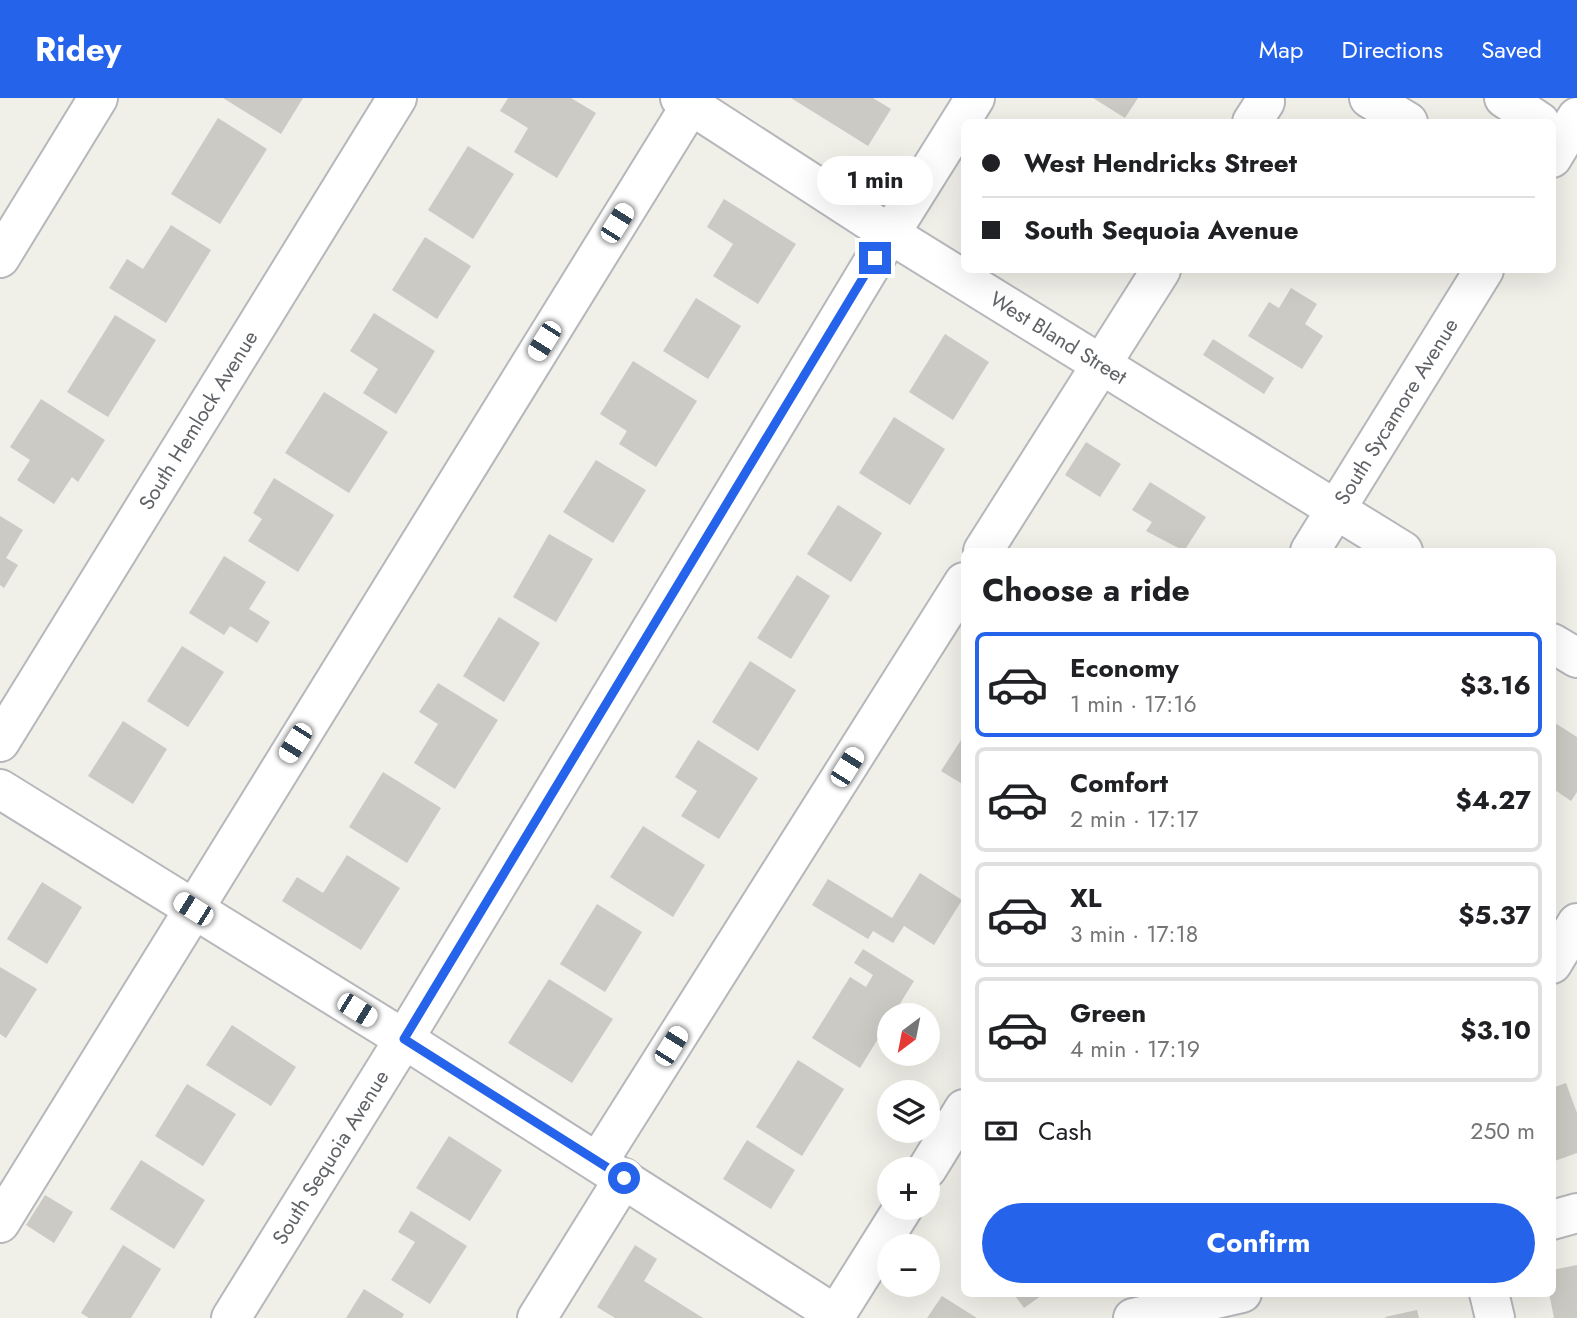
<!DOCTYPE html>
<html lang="en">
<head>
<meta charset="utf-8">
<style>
  :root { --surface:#fff; --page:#f6f6f6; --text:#202124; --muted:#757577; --line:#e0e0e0; --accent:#2563eb }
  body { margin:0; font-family:Jost,sans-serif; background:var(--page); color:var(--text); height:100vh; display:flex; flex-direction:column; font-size:26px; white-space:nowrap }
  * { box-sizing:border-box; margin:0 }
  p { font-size:23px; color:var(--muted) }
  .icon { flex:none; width:38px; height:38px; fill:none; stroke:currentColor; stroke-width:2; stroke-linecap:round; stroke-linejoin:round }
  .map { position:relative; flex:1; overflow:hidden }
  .drawer { position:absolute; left:961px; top:450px; width:595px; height:749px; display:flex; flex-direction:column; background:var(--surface); border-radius:10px; box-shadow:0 7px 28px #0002 }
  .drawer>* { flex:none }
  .hud { position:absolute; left:961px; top:21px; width:595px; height:154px; border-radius:10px; box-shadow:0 7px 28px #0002; display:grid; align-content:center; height:154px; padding:0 21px; background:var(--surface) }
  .needle { width:46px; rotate:212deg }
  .buttons { position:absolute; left:877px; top:905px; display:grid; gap:14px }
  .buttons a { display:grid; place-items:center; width:63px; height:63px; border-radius:50%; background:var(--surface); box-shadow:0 7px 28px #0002; font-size:35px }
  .end { position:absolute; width:32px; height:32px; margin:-16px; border:9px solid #2563eb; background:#fff; box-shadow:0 0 0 4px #fff }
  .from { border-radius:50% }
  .bubble { position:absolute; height:49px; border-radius:24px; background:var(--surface); box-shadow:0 7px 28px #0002; font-size:23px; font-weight:700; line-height:49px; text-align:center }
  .car { position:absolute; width:21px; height:42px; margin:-21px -10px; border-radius:9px; box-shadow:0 0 5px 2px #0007; background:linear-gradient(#fff 24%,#345 0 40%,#fff 0 76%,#345 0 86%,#fff 0) }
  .hud b { display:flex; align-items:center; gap:24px; height:66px; font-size:26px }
  .hud b+b { border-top:2px solid var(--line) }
  .hud i { width:18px; height:18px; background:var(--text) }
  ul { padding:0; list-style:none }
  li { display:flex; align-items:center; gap:21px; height:105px; margin:0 14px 10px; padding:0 7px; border:4px solid var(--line); border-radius:10px }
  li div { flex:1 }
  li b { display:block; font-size:26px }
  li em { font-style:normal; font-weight:700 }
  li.active { border-color:var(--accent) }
  li>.icon { width:63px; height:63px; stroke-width:1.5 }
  h2 { padding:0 21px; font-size:32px; line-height:84px }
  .pay { display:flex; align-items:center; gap:18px; height:77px; padding:0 21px; font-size:26px }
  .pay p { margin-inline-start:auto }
  .cta { display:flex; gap:14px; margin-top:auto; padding:14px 21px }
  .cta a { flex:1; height:80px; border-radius:42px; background:var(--accent); color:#fff; font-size:28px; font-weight:700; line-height:80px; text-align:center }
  header { display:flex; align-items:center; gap:42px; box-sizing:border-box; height:98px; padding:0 35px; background:var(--accent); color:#fff }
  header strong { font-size:33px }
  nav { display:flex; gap:38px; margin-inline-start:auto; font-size:24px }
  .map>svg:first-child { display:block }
</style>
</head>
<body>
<header>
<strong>Ridey</strong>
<nav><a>Map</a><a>Directions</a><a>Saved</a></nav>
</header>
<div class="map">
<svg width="1577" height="1220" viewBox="0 0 1577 1220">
  <rect width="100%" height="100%" fill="#f0efe8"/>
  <path fill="#cbcac4" d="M223,0H303L281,36Z
    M508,0H571L596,15L557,80L514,54L528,30L500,13Z
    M791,0H873L891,11L868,48Z
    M1093,0H1138L1125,20Z
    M218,20L267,51L220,126L171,96Z
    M468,48L514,76L473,141L428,112Z
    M724,101L796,146L758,206L713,178L733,146L707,129Z
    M171,127L211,152L166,225L109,190L127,161L143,171Z
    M425,139L471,168L437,221L392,192Z
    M1291,190L1317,206L1305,226L1323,238L1302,271L1248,238L1269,204L1279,210Z
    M696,200L741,228L708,281L663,253Z
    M374,215L435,253L396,316L363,295L378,271L350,253Z
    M115,217L156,242L108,319L67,294Z
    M945,236L989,264L953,322L909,294Z
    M1213,241L1274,280L1264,296L1203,257Z
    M633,263L697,303L656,369L619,346L627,333L600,316Z
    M324,294L388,334L349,395L285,355Z
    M41,301L105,342L78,384L72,379L54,406L17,382L30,362L10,349Z
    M894,319L945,351L910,407L859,375Z
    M1086,344L1121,366L1100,399L1065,377Z
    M596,362L646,392L613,445L563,414Z
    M274,380L334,417L298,474L248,443L262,421L253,415Z
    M1150,384L1206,419L1184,453L1146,433L1152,424L1132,412Z
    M838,407L882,435L851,484L807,456Z
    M0,418L23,432L6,460L18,467L4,490L0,487Z
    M549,436L593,461L556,524L513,499Z
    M224,458L266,484L249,511L270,524L257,545L230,528L224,537L189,515Z
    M797,477L830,498L791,561L757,540Z
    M499,519L540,545L504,604L463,578Z
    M182,548L224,574L188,629L147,603Z
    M750,563L796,592L758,653L712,624Z
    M438,585L498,622L455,691L414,665L438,626L419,614Z
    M123,623L167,651L133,706L88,678Z
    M1552,623L1577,639V694L1571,703L1552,690Z
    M698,642L758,680L719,741L681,718L697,693L675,679Z
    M961,642L964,644V687L941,673Z
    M383,674L441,710L407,765L349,729Z
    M643,728L705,767L673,819L610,779Z
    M347,757L400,790L361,852L282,803L297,779L323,795Z
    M920,775L962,802L934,847L904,828L893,845L873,833L868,841L812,807L828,781L892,820Z
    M42,784L82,809L47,866L7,841Z
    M597,806L642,834L605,894L560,866Z
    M863,851L914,883L893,917H889V923L860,970L812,940L850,879L866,889L873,877L854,865Z
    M0,869L37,891L6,940L0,936Z
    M549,881L613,921L572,985L508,945Z
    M232,927L296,969L271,1008L206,967Z
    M798,962L844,991L802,1058L756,1029Z
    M1566,985L1577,1015V1055L1552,1064V990Z
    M187,986L236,1016L203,1068L155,1038Z
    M449,1038L502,1072L470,1123L416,1090Z
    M747,1042L795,1072L771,1111L723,1081Z
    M141,1062L205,1102L174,1151L110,1111Z
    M45,1097L73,1114L54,1145L26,1127Z
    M411,1113L467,1148L430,1206L391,1182L415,1144L398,1134Z
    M123,1147L161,1171L131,1220H89L81,1215Z
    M635,1147L657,1161L644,1183L703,1220H615L597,1209Z
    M1577,1167V1220H1554L1549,1195H1552V1172Z
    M364,1191L404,1216L402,1220H346Z
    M1013,1195H1045L1024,1210Z
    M942,1198L977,1220H927Z
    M1417,1212L1419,1220H1386L1385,1219Z"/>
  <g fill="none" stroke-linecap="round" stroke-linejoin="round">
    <defs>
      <g id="minor">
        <path id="s1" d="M680,0L890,136L1403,453"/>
        <path d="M1369,0L1408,24"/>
        <path d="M1504,0L1540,24"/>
        <path d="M1252,24L1265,4"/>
        <path d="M1552,60L1577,19"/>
        <path d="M0,160L98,0"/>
        <path d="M983,453L1161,172"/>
        <path id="s2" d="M1310,453L1484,172"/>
        <path d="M1552,545L1577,560"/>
        <path id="s3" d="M0,644L397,0"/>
        <path d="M0,691L404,941L836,1217"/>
        <path d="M1552,866L1577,825"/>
        <path d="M598,1064L964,484"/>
        <path d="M927,1071L964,1011"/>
        <path d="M1552,1122L1577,1115"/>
        <path d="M0,1125L695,0"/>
        <path d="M1489,1195L1495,1220"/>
        <path id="s4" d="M231,1220L404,941L890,136L975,0"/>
        <path d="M537,1220L624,1080"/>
        <path d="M834,1220L903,1110"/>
        <path d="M1133,1220L1242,1195"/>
      </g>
    </defs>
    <use href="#minor" stroke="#b5b7bb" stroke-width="42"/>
    <use href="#minor" stroke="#fff" stroke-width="38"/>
  </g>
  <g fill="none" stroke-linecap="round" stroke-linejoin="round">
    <path stroke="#2563eb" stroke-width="9" d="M624,1080L404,941L875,160"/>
  </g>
  <g text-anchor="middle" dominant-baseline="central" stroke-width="5" stroke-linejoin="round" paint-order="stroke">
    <g font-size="21" fill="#5f6266" stroke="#fff">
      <text stroke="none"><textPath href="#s1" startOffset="448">West Bland Street</textPath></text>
      <text stroke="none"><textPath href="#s2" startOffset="164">South Sycamore Avenue</textPath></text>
      <text stroke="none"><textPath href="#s3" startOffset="378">South Hemlock Avenue</textPath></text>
      <text stroke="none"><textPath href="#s4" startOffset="189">South Sequoia Avenue</textPath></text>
    </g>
  </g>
</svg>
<div class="buttons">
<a><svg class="needle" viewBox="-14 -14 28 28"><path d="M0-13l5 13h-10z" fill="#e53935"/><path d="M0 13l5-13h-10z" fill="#757577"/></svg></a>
<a><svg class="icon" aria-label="layers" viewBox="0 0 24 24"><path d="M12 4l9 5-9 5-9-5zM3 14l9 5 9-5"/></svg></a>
<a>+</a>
<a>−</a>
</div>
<i class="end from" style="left:624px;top:1080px"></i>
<i class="end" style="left:875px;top:160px"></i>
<div class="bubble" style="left:817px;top:58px;width:116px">1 min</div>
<i class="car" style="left:617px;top:125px;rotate:32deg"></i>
<i class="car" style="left:544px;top:243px;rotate:212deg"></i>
<i class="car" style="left:295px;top:645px;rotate:212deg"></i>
<i class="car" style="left:847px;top:669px;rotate:32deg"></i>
<i class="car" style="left:193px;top:811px;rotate:302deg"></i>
<i class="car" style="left:357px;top:912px;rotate:122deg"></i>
<i class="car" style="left:671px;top:948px;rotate:32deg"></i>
<div class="hud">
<b><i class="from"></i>West Hendricks Street</b>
<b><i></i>South Sequoia Avenue</b>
</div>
<section class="drawer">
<h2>Choose a ride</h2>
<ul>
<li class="active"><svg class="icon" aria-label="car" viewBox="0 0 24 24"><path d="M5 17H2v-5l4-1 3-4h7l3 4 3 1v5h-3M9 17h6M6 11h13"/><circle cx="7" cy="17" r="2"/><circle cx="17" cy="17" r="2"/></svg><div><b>Economy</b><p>1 min · 17:16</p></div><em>$3.16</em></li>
<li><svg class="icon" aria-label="car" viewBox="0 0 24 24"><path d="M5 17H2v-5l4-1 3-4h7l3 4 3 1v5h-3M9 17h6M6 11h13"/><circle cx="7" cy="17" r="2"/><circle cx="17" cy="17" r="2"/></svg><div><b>Comfort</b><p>2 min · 17:17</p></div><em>$4.27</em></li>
<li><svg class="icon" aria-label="car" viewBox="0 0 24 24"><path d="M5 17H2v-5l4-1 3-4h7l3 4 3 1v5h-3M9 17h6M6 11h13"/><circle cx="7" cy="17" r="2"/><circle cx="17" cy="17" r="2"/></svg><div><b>XL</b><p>3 min · 17:18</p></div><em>$5.37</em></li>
<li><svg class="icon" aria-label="car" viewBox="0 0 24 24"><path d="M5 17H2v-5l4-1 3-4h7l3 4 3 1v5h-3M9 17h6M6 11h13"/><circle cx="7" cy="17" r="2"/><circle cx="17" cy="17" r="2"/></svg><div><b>Green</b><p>4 min · 17:19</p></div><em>$3.10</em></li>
</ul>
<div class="pay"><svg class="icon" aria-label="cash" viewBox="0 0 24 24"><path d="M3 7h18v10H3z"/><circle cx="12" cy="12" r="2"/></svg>Cash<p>250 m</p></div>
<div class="cta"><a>Confirm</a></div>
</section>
</div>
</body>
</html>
